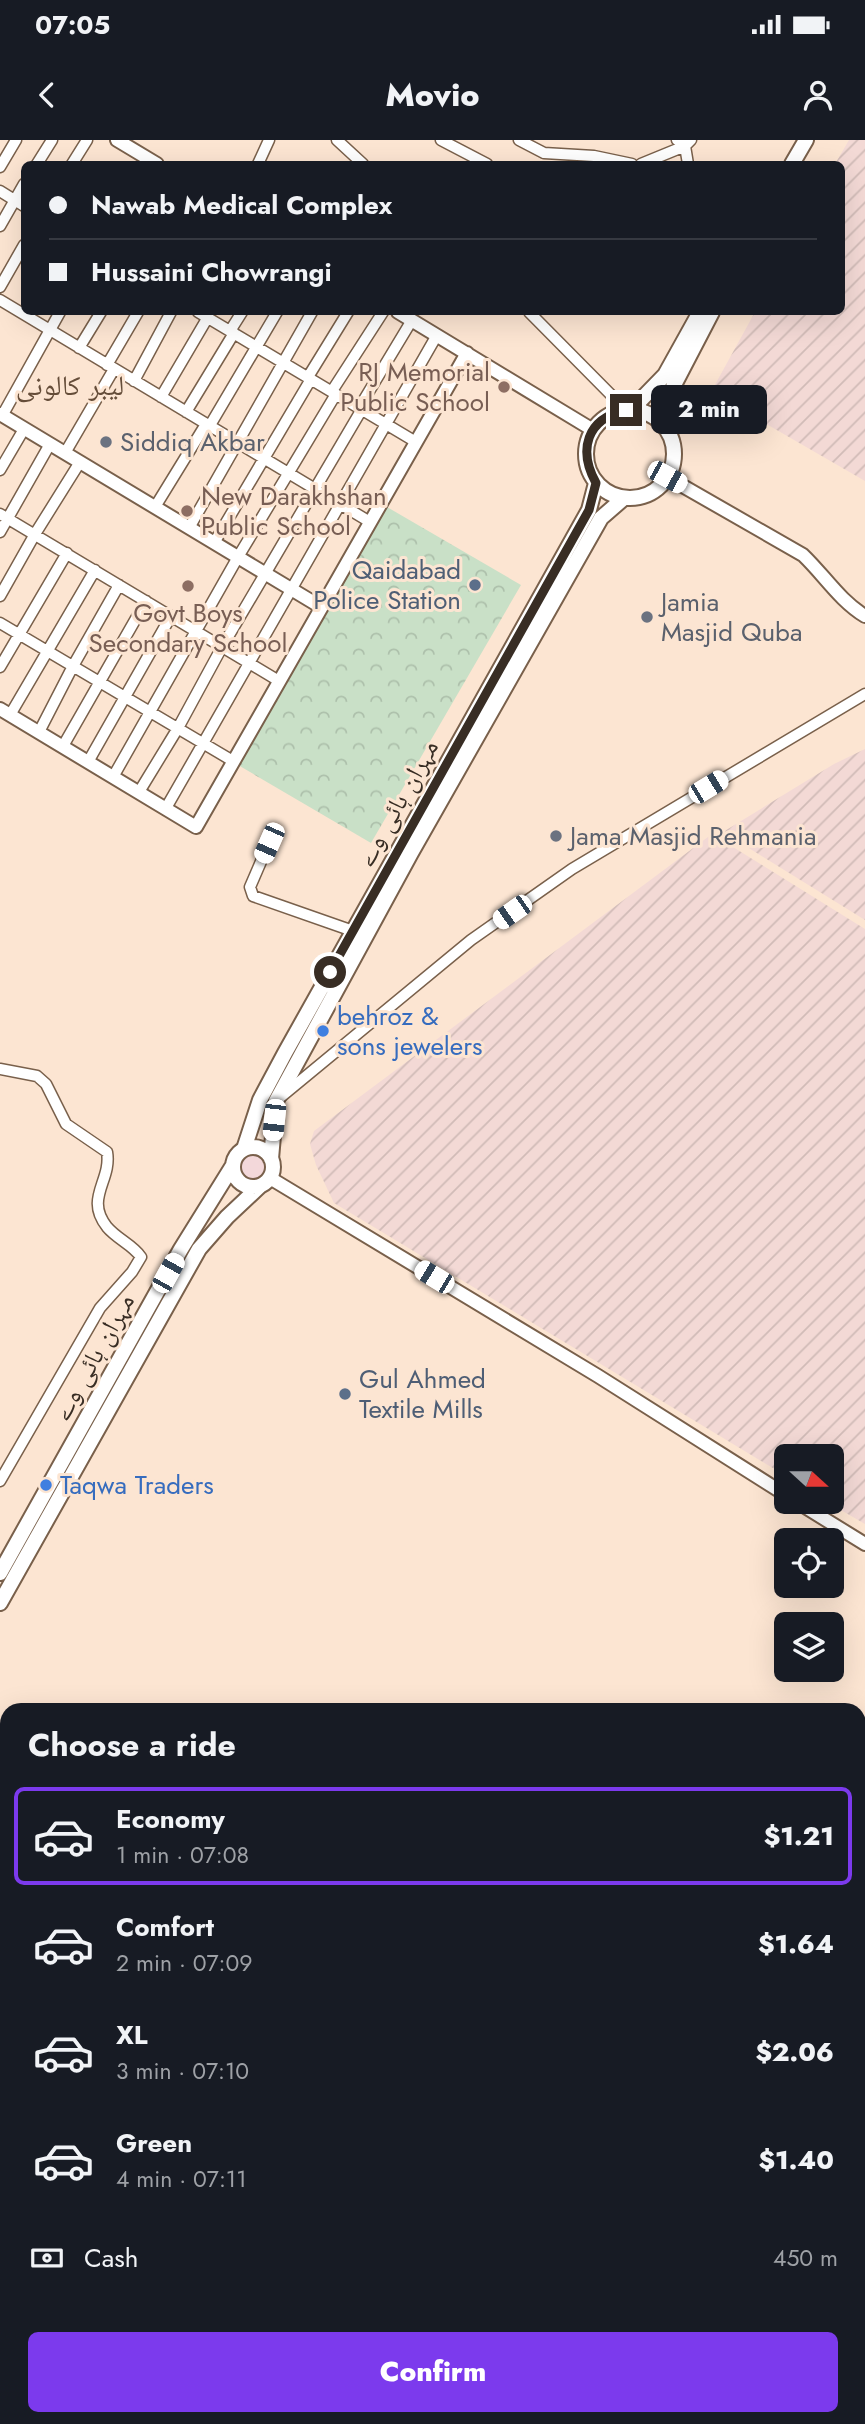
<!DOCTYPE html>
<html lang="en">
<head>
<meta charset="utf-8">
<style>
  :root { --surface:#171b24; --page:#20242c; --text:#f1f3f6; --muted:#9ea1a6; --line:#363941; --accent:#7c3aed }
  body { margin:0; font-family:Jost,"Noto Naskh Arabic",sans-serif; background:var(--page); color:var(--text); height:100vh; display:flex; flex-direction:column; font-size:26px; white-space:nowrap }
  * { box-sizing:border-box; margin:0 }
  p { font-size:23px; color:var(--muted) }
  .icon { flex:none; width:38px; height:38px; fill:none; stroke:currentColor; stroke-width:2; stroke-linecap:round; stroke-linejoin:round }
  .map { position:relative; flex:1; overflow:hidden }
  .side { position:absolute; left:0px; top:1563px; width:866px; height:723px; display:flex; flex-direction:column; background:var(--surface); border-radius:21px 21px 0 0; box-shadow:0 7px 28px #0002 }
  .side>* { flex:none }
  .banner { position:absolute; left:21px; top:21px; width:824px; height:154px; border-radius:10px; box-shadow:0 7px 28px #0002; display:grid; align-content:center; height:154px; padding:0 28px; background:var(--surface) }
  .needle { width:46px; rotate:111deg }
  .controls { position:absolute; left:774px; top:1304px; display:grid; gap:14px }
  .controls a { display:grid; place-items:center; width:70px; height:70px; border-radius:10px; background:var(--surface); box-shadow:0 7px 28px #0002; font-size:35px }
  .end { position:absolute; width:32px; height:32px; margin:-16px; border:9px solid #382d24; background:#fff; box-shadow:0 0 0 4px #fff }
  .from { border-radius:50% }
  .bubble { position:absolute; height:49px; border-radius:10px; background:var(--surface); box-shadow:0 7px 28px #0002; font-size:23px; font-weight:800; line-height:49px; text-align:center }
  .car { position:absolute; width:21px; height:42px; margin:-21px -10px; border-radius:9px; box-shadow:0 0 5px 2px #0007; background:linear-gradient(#fff 24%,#345 0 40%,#fff 0 76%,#345 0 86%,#fff 0) }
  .banner b { display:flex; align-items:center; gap:24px; height:66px; font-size:26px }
  .banner b+b { border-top:2px solid var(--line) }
  .banner i { width:18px; height:18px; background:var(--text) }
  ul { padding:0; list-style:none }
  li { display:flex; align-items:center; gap:21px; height:98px; margin:0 14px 10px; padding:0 14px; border:4px solid transparent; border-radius:10px }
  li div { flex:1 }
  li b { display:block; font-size:26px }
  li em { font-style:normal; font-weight:800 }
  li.current { border-color:var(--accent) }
  li>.icon { width:63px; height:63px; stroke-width:1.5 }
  h2 { padding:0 28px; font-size:32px; line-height:84px }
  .pay { display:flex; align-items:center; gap:18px; height:77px; padding:0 28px; font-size:26px }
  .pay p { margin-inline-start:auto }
  .action { display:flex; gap:14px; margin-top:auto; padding:14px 28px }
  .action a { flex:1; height:80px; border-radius:10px; background:var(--accent); color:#fff; font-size:28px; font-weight:800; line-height:80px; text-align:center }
  .status { display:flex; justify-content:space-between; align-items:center; height:49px; padding:0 35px; background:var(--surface); direction:ltr }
  .status svg { height:19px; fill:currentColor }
  header { display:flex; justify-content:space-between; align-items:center; height:91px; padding:0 28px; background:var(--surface); font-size:32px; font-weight:800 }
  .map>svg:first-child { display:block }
</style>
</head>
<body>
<div class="status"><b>07:05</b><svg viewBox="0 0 49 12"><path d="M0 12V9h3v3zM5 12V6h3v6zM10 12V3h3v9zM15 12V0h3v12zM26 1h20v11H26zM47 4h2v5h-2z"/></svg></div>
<header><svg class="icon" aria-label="back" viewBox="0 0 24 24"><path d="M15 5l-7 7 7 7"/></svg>Movio<svg class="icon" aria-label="person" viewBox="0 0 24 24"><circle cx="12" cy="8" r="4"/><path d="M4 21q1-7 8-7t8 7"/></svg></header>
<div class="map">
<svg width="865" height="2284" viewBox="0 0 865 2284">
  <defs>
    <pattern id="industrial-furrows" width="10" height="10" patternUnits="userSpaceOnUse" patternTransform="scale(1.75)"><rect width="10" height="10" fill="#f3d9d5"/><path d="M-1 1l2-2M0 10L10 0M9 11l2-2" fill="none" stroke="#d1bbb7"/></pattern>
    <pattern id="park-crowns" width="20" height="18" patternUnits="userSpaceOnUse" patternTransform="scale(1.75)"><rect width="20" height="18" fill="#c9e0c7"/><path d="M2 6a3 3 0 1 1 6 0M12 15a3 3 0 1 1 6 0" fill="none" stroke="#adc0ab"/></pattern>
  </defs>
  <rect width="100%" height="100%" fill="#fce5d2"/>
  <path fill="#f3d8da" d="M238 1027a14 14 0 1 1 28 0a14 14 0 1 1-28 0Z"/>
  <path fill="url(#industrial-furrows)" d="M849,0H865V341L711,252L755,172H842V24H835Z
    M865,609V780L723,692L834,624Z
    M712,694L865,789V1384L827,1362H831V1316H786V1336L334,1063L316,1025L310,1004L314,991Z"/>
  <path fill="url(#park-crowns)" d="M387,367L521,445L371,703L238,625Z"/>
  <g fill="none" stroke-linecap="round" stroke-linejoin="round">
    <defs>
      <path id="minor" d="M337,0L363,24
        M441,0L487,24
        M519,0L544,13L594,16L632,24
        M37,24L52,0
        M72,24L87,0
        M258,24L269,0
        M641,24L685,6L677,0
        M688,24L685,6L691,0
        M0,27L16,0
        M0,51L24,66
        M0,86L24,44
        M0,147L24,105
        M0,160L370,382
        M198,172L416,302
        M529,172L626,270
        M230,191L242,172
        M79,208L101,172
        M107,225L138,172
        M308,237L348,172
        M134,241L171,172
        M332,251L383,172
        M161,257L208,177
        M359,268L412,180
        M186,272L234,193
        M2,276L60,172
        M209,287L277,172
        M65,313L114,229
        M0,330L24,289
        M155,367L206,284
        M0,374L279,541
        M189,388L312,172
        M0,392L50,304
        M214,403L311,239
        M0,456L35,394L80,322
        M0,483L233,621
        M0,527L67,413
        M10,575L95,430
        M39,592L73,526L119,445
        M63,606L146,461
        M88,622L171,476
        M113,637L238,417L336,254
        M139,652L178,588L222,507L362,269
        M166,668C255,510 347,353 437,195
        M269,703L250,747L253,756L353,791
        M0,929L37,936L46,944L66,984L107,1012C112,1041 84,1058 107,1087C117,1099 133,1105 141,1117L132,1132L100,1168L0,1341
        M282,956L471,800L572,729L865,554
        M859,1968H865"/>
      <path id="tertiary" d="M117,0L157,24
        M398,172L593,290
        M0,274L321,467
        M667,337L803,415C824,435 840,461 865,476
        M0,569L196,687L467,213
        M270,1038L598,1236L786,1355
        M797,1362L865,1404
        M165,2284L168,2278"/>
      <path id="secondary" d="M792,24L806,0
        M631,270L665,235L700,172
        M586 314a44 44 0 1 1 88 0a44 44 0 1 1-88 0Z
        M662,285L673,247L712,172
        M233 1027a20 20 0 1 1 40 0a20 20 0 1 1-40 0Z
        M244,1009L260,960L285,913L589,370L596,343
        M271,1019L276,961L411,713L601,378L624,358
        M0,1433L181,1109L232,1027
        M0,1463L199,1109L227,1077L260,1046"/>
      <path id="primary" d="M859,1800L865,1793
        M859,1821L865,1814
        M0,2062L7,2067
        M0,2082L7,2086
        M320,2278L329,2284
        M347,2278L356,2284
        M506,2284L510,2278
        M526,2284L530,2278"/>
    </defs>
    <use href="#minor" stroke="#79604b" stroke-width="13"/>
    <use href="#tertiary" stroke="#79604b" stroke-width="16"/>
    <use href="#secondary" stroke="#79604b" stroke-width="18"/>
    <use href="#primary" stroke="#fff" stroke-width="19"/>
    <use href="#minor" stroke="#fff" stroke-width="10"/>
    <use href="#tertiary" stroke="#fff" stroke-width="12"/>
    <use href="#secondary" stroke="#fff" stroke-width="14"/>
    <use href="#primary" stroke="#e4c07a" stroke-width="16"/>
  </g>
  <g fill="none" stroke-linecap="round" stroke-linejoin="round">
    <path stroke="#382d24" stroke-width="9" d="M330,832L589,370L596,343C578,310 586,279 626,270"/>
  </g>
  <g fill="#8d6e63" stroke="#fce5d2" stroke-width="2.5">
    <circle cx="504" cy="247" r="7"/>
    <circle cx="187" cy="371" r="7"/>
    <circle cx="188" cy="446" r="7"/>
  </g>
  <g fill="#6b7280" stroke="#fce5d2" stroke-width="2.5">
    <circle cx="106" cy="302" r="7"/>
    <circle cx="647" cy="477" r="7"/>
    <circle cx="556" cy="696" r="7"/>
  </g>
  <g fill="#5c6f8a" stroke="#fce5d2" stroke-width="2.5">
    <circle cx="475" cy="445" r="7"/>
    <circle cx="345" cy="1254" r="7"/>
  </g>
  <g fill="#3f7fe0" stroke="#fce5d2" stroke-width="2.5">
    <circle cx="323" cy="891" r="7"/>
    <circle cx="46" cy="1345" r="7"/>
  </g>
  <g text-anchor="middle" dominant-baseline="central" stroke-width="6" stroke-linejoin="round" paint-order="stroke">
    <g font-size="26" fill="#785e54" stroke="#fce5d2" text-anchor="end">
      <text x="490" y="232">RJ Memorial<tspan x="490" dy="30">Public School</tspan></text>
      <text x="201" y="356" text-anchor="start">New Darakhshan<tspan x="201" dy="30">Public School</tspan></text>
      <text x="188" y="473" text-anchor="middle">Govt Boys<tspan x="188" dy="30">Secondary School</tspan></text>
    </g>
    <g font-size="26" fill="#5b616d" stroke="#fce5d2" text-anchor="start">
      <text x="120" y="302">Siddiq Akbar</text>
      <text x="661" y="462">Jamia<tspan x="661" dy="30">Masjid Quba</tspan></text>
      <text x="570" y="696">Jama Masjid Rehmania</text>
    </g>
    <g font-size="26" fill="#4e5e75" stroke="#fce5d2" text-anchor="end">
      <text x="461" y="430">Qaidabad<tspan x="461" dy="30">Police Station</tspan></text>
      <text x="359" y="1239" text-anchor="start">Gul Ahmed<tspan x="359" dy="30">Textile Mills</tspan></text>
    </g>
    <g font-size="26" fill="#382d24" stroke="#fce5d2">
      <text transform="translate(397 663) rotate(-61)">مہران ہائی وے</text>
      <text transform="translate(93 1217) rotate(-61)">مہران ہائی وے</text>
    </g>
    <g font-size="26" fill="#366cbe" stroke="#fce5d2" text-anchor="start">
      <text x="337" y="876">behroz &amp;<tspan x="337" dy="30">sons jewelers</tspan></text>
      <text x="60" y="1345">Taqwa Traders</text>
    </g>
    <g font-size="28" fill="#654d39" stroke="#fce5d2">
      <text x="70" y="245">لیبر کالونی</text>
    </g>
  </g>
</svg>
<div class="controls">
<a><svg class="needle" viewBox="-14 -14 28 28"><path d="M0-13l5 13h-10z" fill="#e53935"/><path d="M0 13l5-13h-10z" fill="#9ea1a6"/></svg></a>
<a><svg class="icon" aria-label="locate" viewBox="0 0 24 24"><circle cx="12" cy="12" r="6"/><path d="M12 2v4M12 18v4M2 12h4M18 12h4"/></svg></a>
<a><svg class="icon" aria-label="layers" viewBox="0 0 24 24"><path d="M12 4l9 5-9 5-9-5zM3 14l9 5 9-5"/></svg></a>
</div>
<i class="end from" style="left:330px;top:832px"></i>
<i class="end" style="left:626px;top:270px"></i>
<div class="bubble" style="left:651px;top:245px;width:116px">2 min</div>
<i class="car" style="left:667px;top:337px;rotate:119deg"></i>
<i class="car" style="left:708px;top:647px;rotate:59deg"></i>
<i class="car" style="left:269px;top:703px;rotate:204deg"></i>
<i class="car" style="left:512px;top:772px;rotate:235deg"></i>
<i class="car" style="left:274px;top:980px;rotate:186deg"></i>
<i class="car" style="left:168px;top:1133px;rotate:29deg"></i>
<i class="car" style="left:434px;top:1137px;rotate:301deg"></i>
<div class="banner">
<b><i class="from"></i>Nawab Medical Complex</b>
<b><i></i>Hussaini Chowrangi</b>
</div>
<section class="side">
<h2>Choose a ride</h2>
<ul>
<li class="current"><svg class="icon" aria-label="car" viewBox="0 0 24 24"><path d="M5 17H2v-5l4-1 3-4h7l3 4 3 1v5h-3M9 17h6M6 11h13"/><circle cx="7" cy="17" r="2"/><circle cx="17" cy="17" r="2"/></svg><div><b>Economy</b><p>1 min · 07:08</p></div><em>$1.21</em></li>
<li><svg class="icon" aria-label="car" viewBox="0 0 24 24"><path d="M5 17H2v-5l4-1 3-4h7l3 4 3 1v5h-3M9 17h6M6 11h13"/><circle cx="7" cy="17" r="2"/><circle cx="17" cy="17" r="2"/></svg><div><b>Comfort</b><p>2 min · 07:09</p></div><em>$1.64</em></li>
<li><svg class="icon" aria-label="car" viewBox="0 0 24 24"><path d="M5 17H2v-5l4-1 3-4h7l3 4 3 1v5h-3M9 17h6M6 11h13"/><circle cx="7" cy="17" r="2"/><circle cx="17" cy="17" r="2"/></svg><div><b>XL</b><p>3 min · 07:10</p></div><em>$2.06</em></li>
<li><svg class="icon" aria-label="car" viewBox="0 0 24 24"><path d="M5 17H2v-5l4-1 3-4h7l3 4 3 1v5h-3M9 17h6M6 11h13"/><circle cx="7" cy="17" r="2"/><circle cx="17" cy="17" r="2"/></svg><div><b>Green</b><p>4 min · 07:11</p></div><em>$1.40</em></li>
</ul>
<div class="pay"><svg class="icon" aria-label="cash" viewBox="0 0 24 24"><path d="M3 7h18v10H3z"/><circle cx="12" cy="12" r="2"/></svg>Cash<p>450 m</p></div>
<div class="action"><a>Confirm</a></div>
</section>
</div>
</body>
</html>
